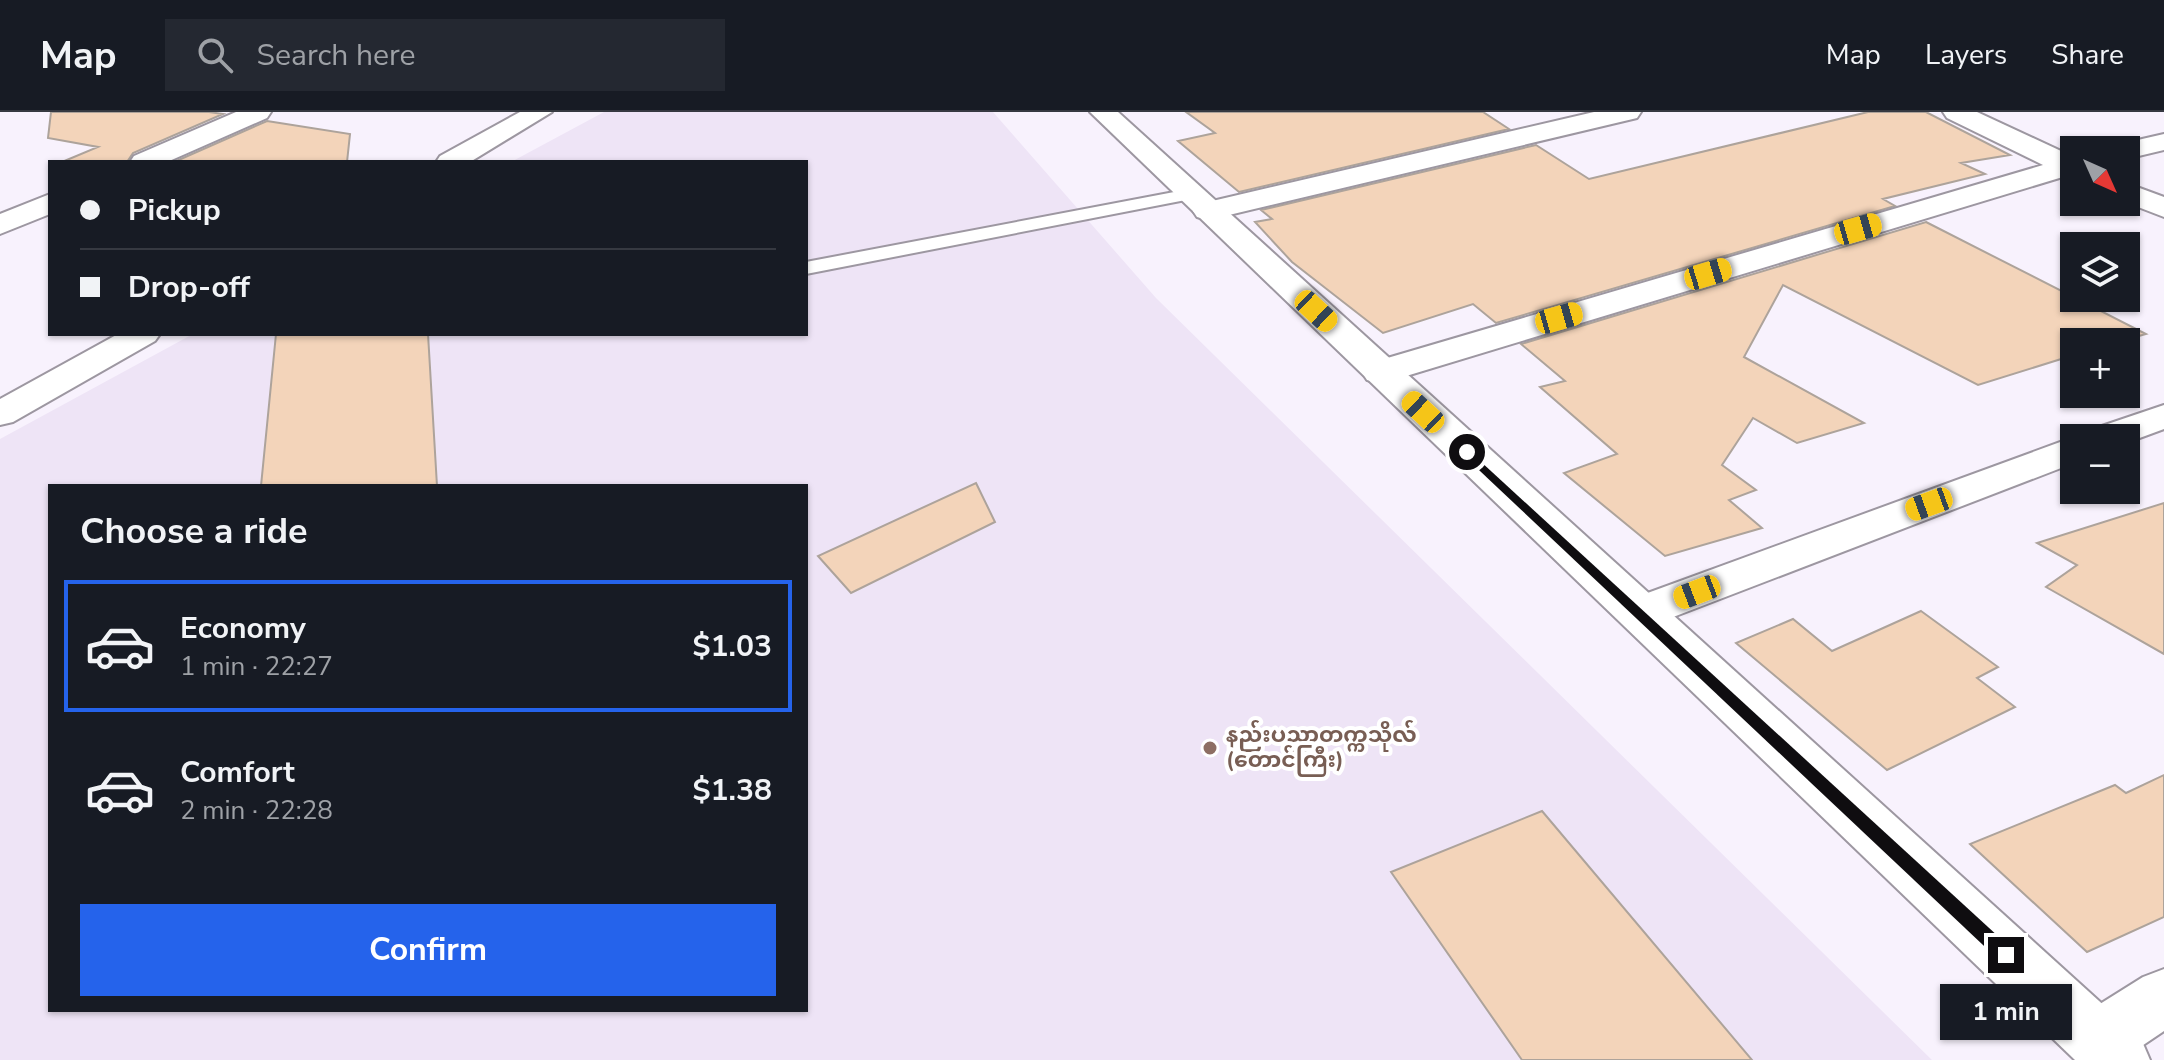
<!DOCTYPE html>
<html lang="en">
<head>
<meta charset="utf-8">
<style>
  :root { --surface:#171b24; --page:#242831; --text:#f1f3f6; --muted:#9ea1a6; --line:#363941; --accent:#2563eb }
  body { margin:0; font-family:"Nunito Sans","Noto Sans Myanmar",sans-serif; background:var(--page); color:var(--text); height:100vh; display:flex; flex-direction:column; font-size:30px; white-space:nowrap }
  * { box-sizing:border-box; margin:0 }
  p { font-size:26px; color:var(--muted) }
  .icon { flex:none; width:44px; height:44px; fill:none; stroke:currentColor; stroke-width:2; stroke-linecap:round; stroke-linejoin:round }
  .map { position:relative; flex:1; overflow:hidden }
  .panel { position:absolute; left:48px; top:372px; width:760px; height:528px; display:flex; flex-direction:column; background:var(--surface); border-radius:0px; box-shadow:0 2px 6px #0004 }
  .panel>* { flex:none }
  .guide { position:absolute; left:48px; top:48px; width:760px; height:176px; border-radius:0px; box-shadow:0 2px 6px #0004; display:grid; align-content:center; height:176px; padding:0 32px; background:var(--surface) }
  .needle { width:52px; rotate:135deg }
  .controls { position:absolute; left:2060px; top:24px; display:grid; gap:16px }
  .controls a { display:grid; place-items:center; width:80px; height:80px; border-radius:0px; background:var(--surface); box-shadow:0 2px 6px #0004; font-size:40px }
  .end { position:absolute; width:36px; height:36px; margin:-18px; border:10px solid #0f0d10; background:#fff; box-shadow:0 0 0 4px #fff }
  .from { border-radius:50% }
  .bubble { position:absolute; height:56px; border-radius:0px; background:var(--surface); box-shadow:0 2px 6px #0004; font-size:26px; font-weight:700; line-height:56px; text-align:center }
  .car { position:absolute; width:24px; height:48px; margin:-24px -12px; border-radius:10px; box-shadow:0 0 6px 2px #0007; background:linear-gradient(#f5c518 24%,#345 0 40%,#f5c518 0 76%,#345 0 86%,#f5c518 0) }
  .guide b { display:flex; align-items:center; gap:28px; height:76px; font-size:30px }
  .guide b+b { border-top:2px solid var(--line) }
  .guide i { width:20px; height:20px; background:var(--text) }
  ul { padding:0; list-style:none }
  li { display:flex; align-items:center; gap:24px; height:132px; margin:0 16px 12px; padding:0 16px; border:4px solid transparent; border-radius:0px }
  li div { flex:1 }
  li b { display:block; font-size:30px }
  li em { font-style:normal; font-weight:700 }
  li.current { border-color:var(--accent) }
  li>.icon { width:72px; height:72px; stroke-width:1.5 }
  h2 { padding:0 32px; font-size:36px; line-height:96px }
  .primary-button { display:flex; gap:16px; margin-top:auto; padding:16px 32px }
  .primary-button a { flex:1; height:92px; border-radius:0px; background:var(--accent); color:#fff; font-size:32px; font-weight:700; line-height:92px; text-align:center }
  header { display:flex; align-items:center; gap:48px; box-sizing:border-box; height:112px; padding:0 40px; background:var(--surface); border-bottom:2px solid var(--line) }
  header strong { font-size:38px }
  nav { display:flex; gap:44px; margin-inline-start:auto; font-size:28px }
  .search { width:560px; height:72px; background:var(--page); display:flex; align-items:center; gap:20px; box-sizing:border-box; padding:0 28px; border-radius:0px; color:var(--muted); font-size:30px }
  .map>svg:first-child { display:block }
</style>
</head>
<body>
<header>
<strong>Map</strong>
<div class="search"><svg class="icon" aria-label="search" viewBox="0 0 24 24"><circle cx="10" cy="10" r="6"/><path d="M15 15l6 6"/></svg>Search here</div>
<nav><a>Map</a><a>Layers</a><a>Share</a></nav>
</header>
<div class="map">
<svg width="2164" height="948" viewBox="0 0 2164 948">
  <rect width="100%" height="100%" fill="#f8f2fd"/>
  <path fill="#eee4f6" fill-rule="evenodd" d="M604,0H993L1156,186L1932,948H0V327L193,222H806V50H511ZM50,374H806V898H50Z"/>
  <path fill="#f3d4ba" stroke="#ada39b" stroke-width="2" d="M51,0H209L223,2L133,41L127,50H62L98,35L48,26Z
    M1186,0H1483L1509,17L1239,80L1178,29L1215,21Z
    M1868,0H1926L2010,43L1961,51L1985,62L1883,87L1895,94L1496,211L1473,192L1383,221L1292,150L1255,110L1272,107L1261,98L1536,33L1589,67Z
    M267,9L350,22L347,50H174Z
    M1926,110L2146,222L2118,230H2074V243L1978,273L1783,173L1744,245L1864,311L1797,331L1753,306L1722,353L1756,378L1729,388L1762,416L1665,444L1564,361L1617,342L1540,275L1565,269L1521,232Z
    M276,222H428L437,374H261Z
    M976,371L995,410L851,481L818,444Z
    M2164,391V542L2046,475L2077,453L2037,431Z
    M1921,499L1998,555L1977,566L2015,595L1887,658L1736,531L1793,507L1832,539Z
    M2164,663V805L2087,840L1970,732L2115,673L2126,681Z
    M1542,699L1752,948H1522L1391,760Z"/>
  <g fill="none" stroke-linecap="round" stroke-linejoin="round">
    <defs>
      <path id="service" d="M1190,77L1199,82L1196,86L806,162V150Z"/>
      <path id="minor" d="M236,0H271L267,6L167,50H130L134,44Z
        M520,0H552L470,50H436L440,44Z
        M1594,0H1641L1637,6L1208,108L1197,105L1193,99L1197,93L1208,90Z
        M1943,0H1977L2074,45V66L2066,64L1393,268L1380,271L1367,268L1362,260L1367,252L2043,53L1947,6Z
        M2164,22V38L2126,47V38H2113L2116,33Z
        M2126,71L2164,85V105L2125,90Z
        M50,82V102L0,122V102Z
        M118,222H160L155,229L13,310L0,313V287Z
        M2164,293V317L2126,331V326H2085L2090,318Z
        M2074,325L2078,326H2074V351L1655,512L1639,517L1623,512L1616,501L1623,490Z
        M2164,857V919L2121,948H2076L2067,928L2076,907L2143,865Z"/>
      <path id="secondary" d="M1090,0H1118L2141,927L2150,948H2075Z"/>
    </defs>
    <use href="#service" stroke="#9d97a1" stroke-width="4"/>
    <use href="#minor" stroke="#9d97a1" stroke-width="4"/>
    <use href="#secondary" stroke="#9d97a1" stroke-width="4"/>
    <use href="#service" fill="#fff" fill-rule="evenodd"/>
    <use href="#minor" fill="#fff" fill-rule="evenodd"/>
    <use href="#secondary" fill="#fff" fill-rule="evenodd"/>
  </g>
  <path fill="#0f0d10" d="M1467,337L2012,837V849H2000L1463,343Z"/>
  <circle fill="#8d6e63" stroke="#fff" stroke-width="3" cx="1210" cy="636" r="8"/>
  <g text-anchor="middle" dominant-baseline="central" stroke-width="8" stroke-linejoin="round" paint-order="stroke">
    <g font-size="22" font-weight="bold" fill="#785e54" stroke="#fff" text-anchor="start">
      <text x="1226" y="623">နည်းပညာတက္ကသိုလ်<tspan x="1226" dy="25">(တောင်ကြီး)</tspan></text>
    </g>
  </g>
</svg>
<div class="controls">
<a><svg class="needle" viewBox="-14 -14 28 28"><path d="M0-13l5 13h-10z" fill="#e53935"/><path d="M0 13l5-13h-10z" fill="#9ea1a6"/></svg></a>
<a><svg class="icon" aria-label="layers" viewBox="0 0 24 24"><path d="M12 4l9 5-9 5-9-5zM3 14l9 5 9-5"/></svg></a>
<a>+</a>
<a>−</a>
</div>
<i class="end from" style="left:1467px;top:340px"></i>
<i class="end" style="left:2006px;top:843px"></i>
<div class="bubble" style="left:1940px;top:872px;width:132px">1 min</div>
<i class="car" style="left:1858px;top:117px;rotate:74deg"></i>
<i class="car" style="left:1708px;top:162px;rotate:73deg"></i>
<i class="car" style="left:1316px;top:199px;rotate:133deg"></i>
<i class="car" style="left:1559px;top:206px;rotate:74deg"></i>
<i class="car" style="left:1423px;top:300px;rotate:313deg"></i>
<i class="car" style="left:1929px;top:392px;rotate:250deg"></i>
<i class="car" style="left:1697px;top:480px;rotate:249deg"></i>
<div class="guide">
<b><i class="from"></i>Pickup</b>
<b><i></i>Drop-off</b>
</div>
<section class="panel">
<h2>Choose a ride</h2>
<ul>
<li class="current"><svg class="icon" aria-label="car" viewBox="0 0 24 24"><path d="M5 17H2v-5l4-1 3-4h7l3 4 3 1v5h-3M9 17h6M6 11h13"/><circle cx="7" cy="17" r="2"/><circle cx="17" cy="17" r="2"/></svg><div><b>Economy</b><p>1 min · 22:27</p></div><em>$1.03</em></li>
<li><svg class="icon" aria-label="car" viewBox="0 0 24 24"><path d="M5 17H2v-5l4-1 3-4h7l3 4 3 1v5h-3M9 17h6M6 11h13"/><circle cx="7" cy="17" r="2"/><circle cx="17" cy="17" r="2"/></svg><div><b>Comfort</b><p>2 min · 22:28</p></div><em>$1.38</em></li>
</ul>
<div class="primary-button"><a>Confirm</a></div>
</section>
</div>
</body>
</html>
